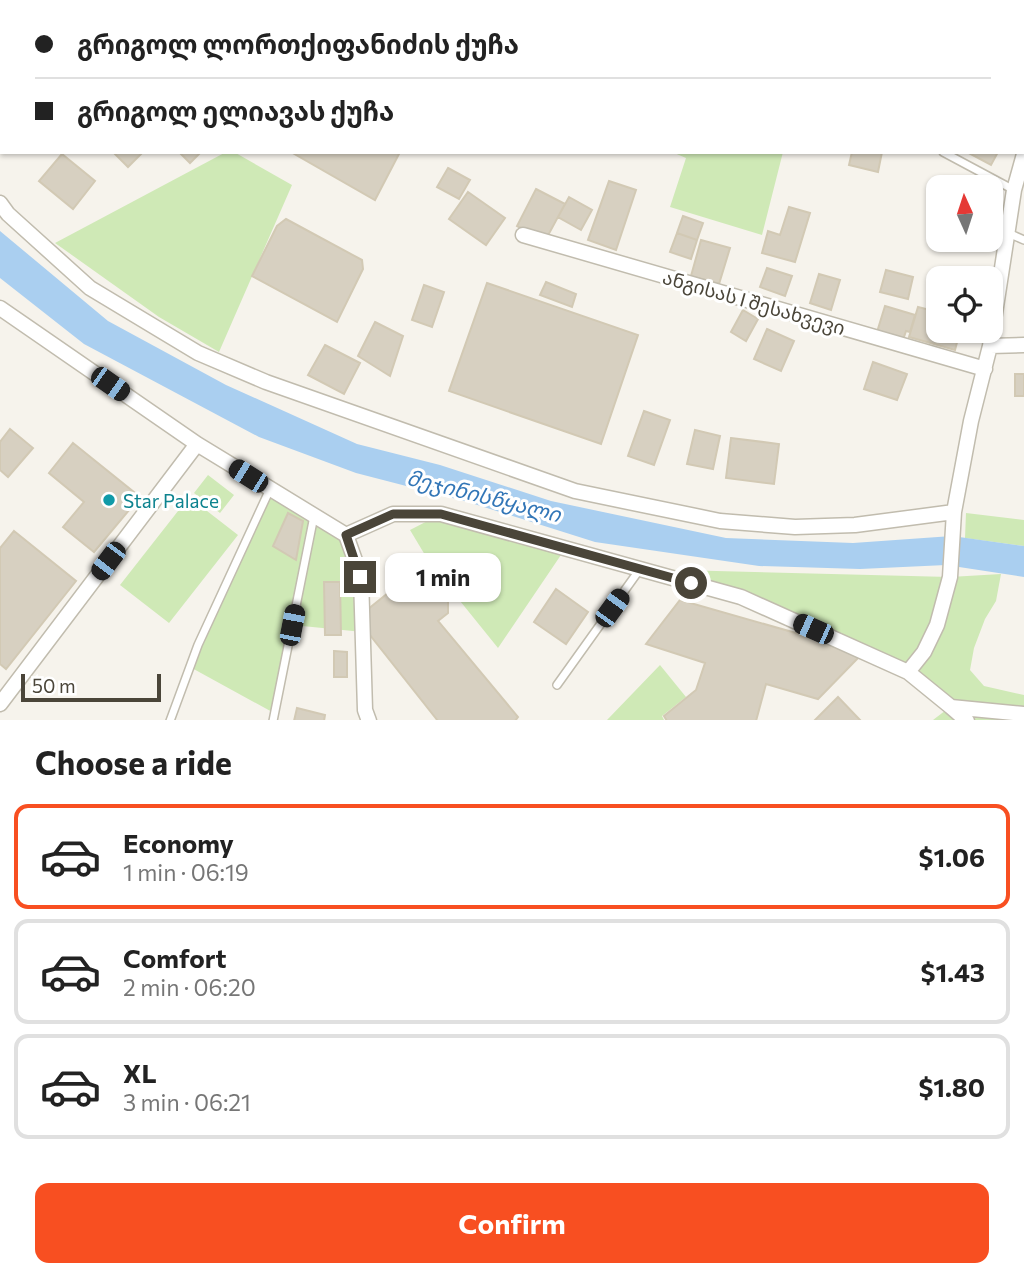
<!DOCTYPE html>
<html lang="en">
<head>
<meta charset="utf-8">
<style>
  :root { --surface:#fff; --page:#f2f2f2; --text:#222; --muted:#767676; --line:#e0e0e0; --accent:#f84f21 }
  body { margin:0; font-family:Commissioner,"Noto Sans Georgian",sans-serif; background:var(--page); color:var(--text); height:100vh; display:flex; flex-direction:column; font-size:26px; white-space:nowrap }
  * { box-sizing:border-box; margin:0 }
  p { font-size:23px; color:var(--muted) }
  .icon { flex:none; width:38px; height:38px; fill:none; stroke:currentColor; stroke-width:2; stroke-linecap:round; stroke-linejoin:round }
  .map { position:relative; height:720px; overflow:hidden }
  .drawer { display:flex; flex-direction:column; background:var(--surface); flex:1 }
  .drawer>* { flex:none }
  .top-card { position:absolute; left:0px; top:0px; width:1026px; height:154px; box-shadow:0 2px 5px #0004; display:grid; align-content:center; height:154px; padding:0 35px; background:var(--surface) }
  .needle { width:46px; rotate:357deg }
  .controls { position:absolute; left:926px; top:175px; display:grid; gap:14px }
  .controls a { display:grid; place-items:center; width:77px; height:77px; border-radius:14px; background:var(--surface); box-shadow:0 2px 5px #0004; font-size:35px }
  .scale { position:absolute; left:21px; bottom:18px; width:140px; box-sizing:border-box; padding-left:7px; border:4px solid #4a4539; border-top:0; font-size:19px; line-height:24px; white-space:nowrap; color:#4a4539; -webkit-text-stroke:5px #fff; paint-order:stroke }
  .end { position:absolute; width:32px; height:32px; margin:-16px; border:9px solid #4a4539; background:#fff; box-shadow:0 0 0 4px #fff }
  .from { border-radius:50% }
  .bubble { position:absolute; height:49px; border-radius:14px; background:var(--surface); box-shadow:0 2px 5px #0004; font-size:23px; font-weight:700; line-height:49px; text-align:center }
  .car { position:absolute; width:21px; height:42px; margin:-21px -10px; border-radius:9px; box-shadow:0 0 5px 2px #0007; background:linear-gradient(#222 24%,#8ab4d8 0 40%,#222 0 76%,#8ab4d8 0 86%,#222 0) }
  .top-card b { display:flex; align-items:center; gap:24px; height:66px; font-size:26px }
  .top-card b+b { border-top:2px solid var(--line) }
  .top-card i { width:18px; height:18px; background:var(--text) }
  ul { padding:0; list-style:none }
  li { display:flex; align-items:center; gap:21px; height:105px; margin:0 14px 10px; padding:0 21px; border:4px solid var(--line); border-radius:14px }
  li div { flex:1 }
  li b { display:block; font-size:26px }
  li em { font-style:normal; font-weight:700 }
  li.on { border-color:var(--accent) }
  li>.icon { width:63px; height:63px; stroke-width:1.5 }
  h2 { padding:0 35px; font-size:32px; line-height:84px }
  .primary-button { display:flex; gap:14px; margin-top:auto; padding:14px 35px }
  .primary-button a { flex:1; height:80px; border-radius:14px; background:var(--accent); color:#fff; font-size:28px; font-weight:700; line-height:80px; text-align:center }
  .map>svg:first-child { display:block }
</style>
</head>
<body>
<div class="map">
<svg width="1024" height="721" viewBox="0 0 1024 721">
  <rect width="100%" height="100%" fill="#f6f3ec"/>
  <path fill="#cfe9b6" d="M226,152H234L292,185L219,352L159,317L55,243Z
    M672,152H783L762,235L670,207L686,158Z
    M208,475L234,495L220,513L194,493Z
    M270,489L346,535L361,577L363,632L292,625L274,713L190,667Z
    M189,497L238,535L169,623L120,585Z
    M966,513L1024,520V546L965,538Z
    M441,514L565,549L498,648L431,565L410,530Z
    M640,569L950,577L1001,574L996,601L985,619L974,648L970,670L984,686L1024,695V720H933L950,707L908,672L741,597Z
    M660,665L686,697L662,716L664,720H607Z"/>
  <path fill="#aacff0" d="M0,231L108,321L226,385L357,444L440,465L551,501L726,538L853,543L952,536L1024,546V577L946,565L860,569L759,566L595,542L468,502L356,473L259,437L84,344L0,278Z"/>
  <path fill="#d7d0c1" stroke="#d2c9b4" stroke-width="2" d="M0,0H164L2,2L0,85Z
    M113,152H143L128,167Z
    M179,152H201L190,163Z
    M291,152H400L375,200Z
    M852,152H882L878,172L849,165Z
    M967,152H998L991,165Z
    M62,154L95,181L73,209L39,181Z
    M448,168L470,180L459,199L437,187Z
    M609,181L636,190L616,250L588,240Z
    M536,189L565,204L545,241L517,226Z
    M468,192L505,218L486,245L449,219Z
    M569,197L592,210L581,230L558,217Z
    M789,207L810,213L795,262L762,253L768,231L780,235Z
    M683,216L703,223L697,240L677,233Z
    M286,219L362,260L363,269L337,322L252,276L277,226Z
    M677,233L697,240L691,259L670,252Z
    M701,240L730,248L719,284L691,276Z
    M767,268L792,276L785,296L760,287Z
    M886,270L913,277L908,299L880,292Z
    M819,274L840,280L831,310L810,303Z
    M546,282L576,294L572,307L540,295Z
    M487,283L638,335L601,444L449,391Z
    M424,285L444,292L432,327L412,320Z
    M885,306L915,315L910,332L906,331L903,340L877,332Z
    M918,307L938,312V331H960L955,350L909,337Z
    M743,310L758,319L746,341L731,332Z
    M375,322L403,336L390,376L358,356Z
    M767,329L794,341L781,371L754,359Z
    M325,345L360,363L344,394L308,375Z
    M873,362L907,374L897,400L864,389Z
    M1015,374H1024V396H1015Z
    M644,411L670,420L654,465L628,456Z
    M10,429L33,448L8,477L0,470V442Z
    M695,430L720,436L713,469L687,464Z
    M731,438L779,444L774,484L726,478Z
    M73,443L140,497L94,552L63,527L84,502L49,473Z
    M288,513L303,521L296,560L273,546Z
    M14,531L76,581L6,669L0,664V548Z
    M424,572L448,600V613L438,621L518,717L515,721H438L370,635L367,610L404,580Z
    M324,582H340L341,635H325Z
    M556,589L588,612L566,644L534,622Z
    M680,600L845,647L858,658L818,699L766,684L756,721H667L664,716L696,690L705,663L646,644Z
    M334,651L347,652V677H334Z
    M838,697L861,721H814Z
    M297,708L325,715L324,721H294Z"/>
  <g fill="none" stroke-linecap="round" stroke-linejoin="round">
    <defs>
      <path id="lane" d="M943,152L1014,190
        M1008,233L1024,240
        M557,685L640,569
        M170,721L198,645L270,489
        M273,721L314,516"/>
      <path id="street" d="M222,2L225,0
        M812,2L813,0
        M0,125L2,124
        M0,203L8,214L90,288L198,353L266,382L575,491L720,521L795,527L855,525L954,512
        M523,235L985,369
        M0,308L197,444L346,535L393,514H441L741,597L908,672L951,707L1024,714
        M990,346L1024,345
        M346,535L361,577L365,710L369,721
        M908,672L924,652L937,625L950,577L954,512L971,421L990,346L1014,190L1024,154
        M0,704L197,444
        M951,707L967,721"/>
    </defs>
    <use href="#lane" stroke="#c1bcae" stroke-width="10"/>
    <use href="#street" stroke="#c1bcae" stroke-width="17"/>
    <use href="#lane" stroke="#fff" stroke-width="7"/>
    <use href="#street" stroke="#fff" stroke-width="14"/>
  </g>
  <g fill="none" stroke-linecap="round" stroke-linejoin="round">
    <path stroke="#4a4539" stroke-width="9" d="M360,577L346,535L393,514H441L691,583"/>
  </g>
  <circle fill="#0f9aa8" stroke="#fff" stroke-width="2.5" cx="109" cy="500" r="7"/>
  <g text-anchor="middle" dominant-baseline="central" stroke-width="6" stroke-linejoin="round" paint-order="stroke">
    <g font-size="19" fill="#4a4539" stroke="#fff">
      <text transform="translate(754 302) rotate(16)">ანგისას I შესახვევი</text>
    </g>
    <g font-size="19" fill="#0d838f" stroke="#fff" text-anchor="start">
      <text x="123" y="500">Star Palace</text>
    </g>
    <g font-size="21" font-style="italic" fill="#3276b7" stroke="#fff">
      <text transform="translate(484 495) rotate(14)">მეჯინისწყალი</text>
    </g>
  </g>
</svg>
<div class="controls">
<a><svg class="needle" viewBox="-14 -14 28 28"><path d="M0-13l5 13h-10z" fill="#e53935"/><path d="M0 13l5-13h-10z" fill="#767676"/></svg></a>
<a><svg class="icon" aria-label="locate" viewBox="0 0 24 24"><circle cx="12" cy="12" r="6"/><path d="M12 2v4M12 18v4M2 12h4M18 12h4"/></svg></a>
</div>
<div class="scale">50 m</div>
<i class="end from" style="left:691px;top:583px"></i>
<i class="end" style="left:360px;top:577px"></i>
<div class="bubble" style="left:385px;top:553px;width:116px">1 min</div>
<i class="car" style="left:110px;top:384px;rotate:125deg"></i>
<i class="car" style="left:248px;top:476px;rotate:302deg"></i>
<i class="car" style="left:108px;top:561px;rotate:217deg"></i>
<i class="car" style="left:612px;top:608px;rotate:36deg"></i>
<i class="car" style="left:292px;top:625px;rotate:11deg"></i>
<i class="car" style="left:813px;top:629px;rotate:294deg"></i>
<div class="top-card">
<b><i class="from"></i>გრიგოლ ლორთქიფანიძის ქუჩა</b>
<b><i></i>გრიგოლ ელიავას ქუჩა</b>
</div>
</div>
<section class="drawer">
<h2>Choose a ride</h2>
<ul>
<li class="on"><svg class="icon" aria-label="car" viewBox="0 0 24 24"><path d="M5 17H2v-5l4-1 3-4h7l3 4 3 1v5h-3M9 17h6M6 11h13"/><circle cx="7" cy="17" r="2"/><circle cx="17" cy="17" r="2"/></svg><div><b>Economy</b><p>1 min · 06:19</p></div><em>$1.06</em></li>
<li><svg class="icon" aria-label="car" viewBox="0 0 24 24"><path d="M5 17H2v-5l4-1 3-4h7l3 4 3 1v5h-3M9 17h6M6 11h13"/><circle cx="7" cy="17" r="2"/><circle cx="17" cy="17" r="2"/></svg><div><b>Comfort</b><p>2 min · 06:20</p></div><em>$1.43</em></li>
<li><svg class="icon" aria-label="car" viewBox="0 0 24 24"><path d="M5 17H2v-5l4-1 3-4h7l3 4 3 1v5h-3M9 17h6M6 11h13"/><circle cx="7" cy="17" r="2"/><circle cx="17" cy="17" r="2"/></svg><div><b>XL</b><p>3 min · 06:21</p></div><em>$1.80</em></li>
</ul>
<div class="primary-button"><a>Confirm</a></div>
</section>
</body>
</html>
